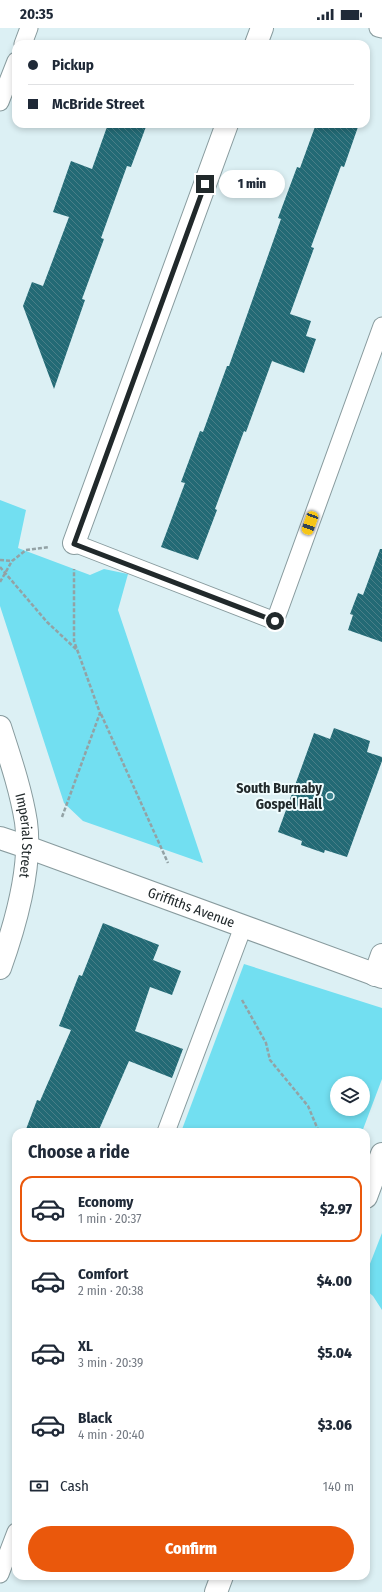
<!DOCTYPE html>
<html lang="en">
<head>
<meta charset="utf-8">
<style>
  :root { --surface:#fff; --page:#f2f2f3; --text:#1f2937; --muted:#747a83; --line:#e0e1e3; --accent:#ea580c }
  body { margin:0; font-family:"Fira Sans Condensed",sans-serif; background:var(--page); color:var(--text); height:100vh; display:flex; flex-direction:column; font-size:15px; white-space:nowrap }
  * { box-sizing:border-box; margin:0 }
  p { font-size:13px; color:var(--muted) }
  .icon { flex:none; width:22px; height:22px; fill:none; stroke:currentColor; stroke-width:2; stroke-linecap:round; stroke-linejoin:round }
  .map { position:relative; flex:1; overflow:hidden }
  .sheet { position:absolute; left:12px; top:1100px; width:358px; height:452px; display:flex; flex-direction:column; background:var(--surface); border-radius:12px; box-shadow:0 2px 6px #0003 }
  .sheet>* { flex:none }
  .guide { position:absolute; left:12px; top:12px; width:358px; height:88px; border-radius:12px; box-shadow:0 2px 6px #0003; display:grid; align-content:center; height:88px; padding:0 16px; background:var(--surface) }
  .controls { position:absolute; left:330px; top:1048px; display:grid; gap:8px }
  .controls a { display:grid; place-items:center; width:40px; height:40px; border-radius:50%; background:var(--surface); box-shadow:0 2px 6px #0003; font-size:20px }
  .end { position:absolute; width:18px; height:18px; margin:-9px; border:5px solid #21292b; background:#fff; box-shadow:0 0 0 2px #fff }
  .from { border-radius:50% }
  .bubble { position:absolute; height:28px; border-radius:14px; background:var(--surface); box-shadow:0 2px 6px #0003; font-size:13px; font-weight:800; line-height:28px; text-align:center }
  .car { position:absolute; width:12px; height:24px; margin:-12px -6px; border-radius:5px; box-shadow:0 0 3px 1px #0007; background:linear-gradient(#f5c518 24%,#345 0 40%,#f5c518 0 76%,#345 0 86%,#f5c518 0) }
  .guide b { display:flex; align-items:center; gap:14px; height:38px; font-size:15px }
  .guide b+b { border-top:1px solid var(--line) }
  .guide i { width:10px; height:10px; background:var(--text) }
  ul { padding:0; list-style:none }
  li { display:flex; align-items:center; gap:12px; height:66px; margin:0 8px 6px; padding:0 8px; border:2px solid transparent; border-radius:12px }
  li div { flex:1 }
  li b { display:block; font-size:15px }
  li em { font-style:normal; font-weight:800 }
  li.on { border-color:var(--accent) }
  li>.icon { width:36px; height:36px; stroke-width:1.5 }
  h2 { padding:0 16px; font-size:18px; line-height:48px }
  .pay { display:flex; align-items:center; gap:10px; height:44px; padding:0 16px; font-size:15px }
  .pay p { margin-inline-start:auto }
  .primary-button { display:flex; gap:8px; margin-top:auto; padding:8px 16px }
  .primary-button a { flex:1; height:46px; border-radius:24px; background:var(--accent); color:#fff; font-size:16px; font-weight:800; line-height:46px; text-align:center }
  .status { display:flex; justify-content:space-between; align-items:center; height:28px; padding:0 20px; background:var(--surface); direction:ltr }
  .status svg { height:11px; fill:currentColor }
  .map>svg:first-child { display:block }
</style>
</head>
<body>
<div class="status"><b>20:35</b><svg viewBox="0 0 49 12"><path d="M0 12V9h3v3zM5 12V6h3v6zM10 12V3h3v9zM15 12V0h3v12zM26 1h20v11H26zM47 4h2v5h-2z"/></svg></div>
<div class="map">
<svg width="382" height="1564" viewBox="0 0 382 1564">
  <defs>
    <pattern id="building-back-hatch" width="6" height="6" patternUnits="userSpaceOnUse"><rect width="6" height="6" fill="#236a75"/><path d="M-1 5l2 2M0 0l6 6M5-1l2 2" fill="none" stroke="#497f88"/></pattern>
  </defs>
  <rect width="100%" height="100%" fill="#dcf0f4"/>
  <path fill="#72dff1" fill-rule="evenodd" d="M0,472L26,482L18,520L90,547L104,541L128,546L118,582L203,835L83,793L64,775L0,578Z
    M244,936L382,980V1051L362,1104H181ZM337,1055H363V1081H337Z
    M382,1205V1282L373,1268L366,1262V1246Z"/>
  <path fill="url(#building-back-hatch)" d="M108,96H147L131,139L127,138L101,210L104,211L82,271L85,272L54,361L23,278L32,254L43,258L69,189L53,184L71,133L92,141Z
    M316,96H359L344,139L341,138L311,219L314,220L290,286L311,293L306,308L316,311L304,345L272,333L246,404L244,403L215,481L217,482L198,532L161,519L185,455L181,454L200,403L203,404L227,338H229L281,191L278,190L297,139L300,140Z
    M380,521H382V614L348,602L353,587L350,586L358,565L363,567Z
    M334,700L370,713L367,724L382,729V733L347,829L325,822L324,825L301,817L302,813L278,804L314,705L330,711Z
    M103,895L159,917L153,932L181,943L172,967L150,959L135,1003L183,1021L172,1050L129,1033L98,1104H25L37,1072L40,1073L71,1002L59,998L79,947L82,948Z"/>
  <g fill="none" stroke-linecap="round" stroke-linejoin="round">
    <defs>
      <path id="lane" d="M378,0L382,1
        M23,16L29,0
        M0,74L16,33
        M74,515L275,593L382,298
        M166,1104L243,899
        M0,1546L16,1504"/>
      <path id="street" d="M256,16L262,0
        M74,515L227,96
        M0,810L27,819
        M375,947L382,927
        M366,1169L382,1126
        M216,1564L222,1548"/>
      <g id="secondary">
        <path id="s1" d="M0,699C10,730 21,762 26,794C32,838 15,898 0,940"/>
        <path id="s2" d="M27,819L382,949"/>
      </g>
    </defs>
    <use href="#lane" stroke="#889b9e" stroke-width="19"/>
    <use href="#street" stroke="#889b9e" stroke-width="24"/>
    <use href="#secondary" stroke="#889b9e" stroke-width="24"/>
    <path stroke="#93a2a5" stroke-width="2.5" stroke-dasharray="4 2" stroke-linecap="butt" d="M0,532L12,533
      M0,539L47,594L77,622
      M0,554L12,533L26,522L49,519
      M101,686L168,835
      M62,789L100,685L74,613V541
      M242,972L266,1015L270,1032L308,1078L319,1104"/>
    <use href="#lane" stroke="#fff" stroke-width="17"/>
    <use href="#street" stroke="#fff" stroke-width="22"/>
    <use href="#secondary" stroke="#fff" stroke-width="22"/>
  </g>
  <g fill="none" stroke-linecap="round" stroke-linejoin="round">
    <path stroke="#21292b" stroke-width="5" d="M205,156L74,516L275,593"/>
  </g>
  <circle fill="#3e848f" stroke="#effcfe" stroke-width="1.5" cx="330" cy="768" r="4"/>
  <g text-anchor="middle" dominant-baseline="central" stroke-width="4" stroke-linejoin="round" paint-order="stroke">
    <g font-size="14" font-weight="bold" fill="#21292b" stroke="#effcfe" text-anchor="end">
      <text x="322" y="760">South Burnaby<tspan x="322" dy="16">Gospel Hall</tspan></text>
    </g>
    <g font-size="14" fill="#21292b" stroke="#effcfe">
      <text stroke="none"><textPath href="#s1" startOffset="112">Imperial Street</textPath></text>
      <text stroke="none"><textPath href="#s2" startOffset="175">Griffiths Avenue</textPath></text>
    </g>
  </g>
</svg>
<div class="controls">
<a><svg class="icon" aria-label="layers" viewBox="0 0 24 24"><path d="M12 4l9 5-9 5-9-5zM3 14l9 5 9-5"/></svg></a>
</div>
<i class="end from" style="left:275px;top:593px"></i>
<i class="end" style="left:205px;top:156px"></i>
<div class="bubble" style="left:219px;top:142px;width:66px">1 min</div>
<i class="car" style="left:310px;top:495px;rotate:200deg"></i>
<div class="guide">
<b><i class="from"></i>Pickup</b>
<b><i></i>McBride Street</b>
</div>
<section class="sheet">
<h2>Choose a ride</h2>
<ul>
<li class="on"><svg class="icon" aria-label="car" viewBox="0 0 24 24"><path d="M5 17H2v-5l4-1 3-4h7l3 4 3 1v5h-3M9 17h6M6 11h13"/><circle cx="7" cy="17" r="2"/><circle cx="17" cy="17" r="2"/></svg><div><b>Economy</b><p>1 min · 20:37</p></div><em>$2.97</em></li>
<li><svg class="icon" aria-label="car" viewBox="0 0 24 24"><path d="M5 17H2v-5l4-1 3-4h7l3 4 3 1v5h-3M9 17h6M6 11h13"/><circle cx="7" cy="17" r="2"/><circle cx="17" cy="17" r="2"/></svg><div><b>Comfort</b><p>2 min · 20:38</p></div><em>$4.00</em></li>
<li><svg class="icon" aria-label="car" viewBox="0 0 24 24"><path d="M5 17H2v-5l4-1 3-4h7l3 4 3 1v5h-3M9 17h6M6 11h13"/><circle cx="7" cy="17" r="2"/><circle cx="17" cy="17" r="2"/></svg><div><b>XL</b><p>3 min · 20:39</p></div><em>$5.04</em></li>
<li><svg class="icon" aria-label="car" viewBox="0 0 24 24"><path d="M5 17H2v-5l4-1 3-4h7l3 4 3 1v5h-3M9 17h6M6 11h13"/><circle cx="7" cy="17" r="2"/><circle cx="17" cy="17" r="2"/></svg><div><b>Black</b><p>4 min · 20:40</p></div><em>$3.06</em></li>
</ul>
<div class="pay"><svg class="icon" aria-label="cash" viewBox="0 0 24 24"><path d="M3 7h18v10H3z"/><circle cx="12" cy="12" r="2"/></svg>Cash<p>140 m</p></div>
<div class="primary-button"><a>Confirm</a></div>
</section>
</div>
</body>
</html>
